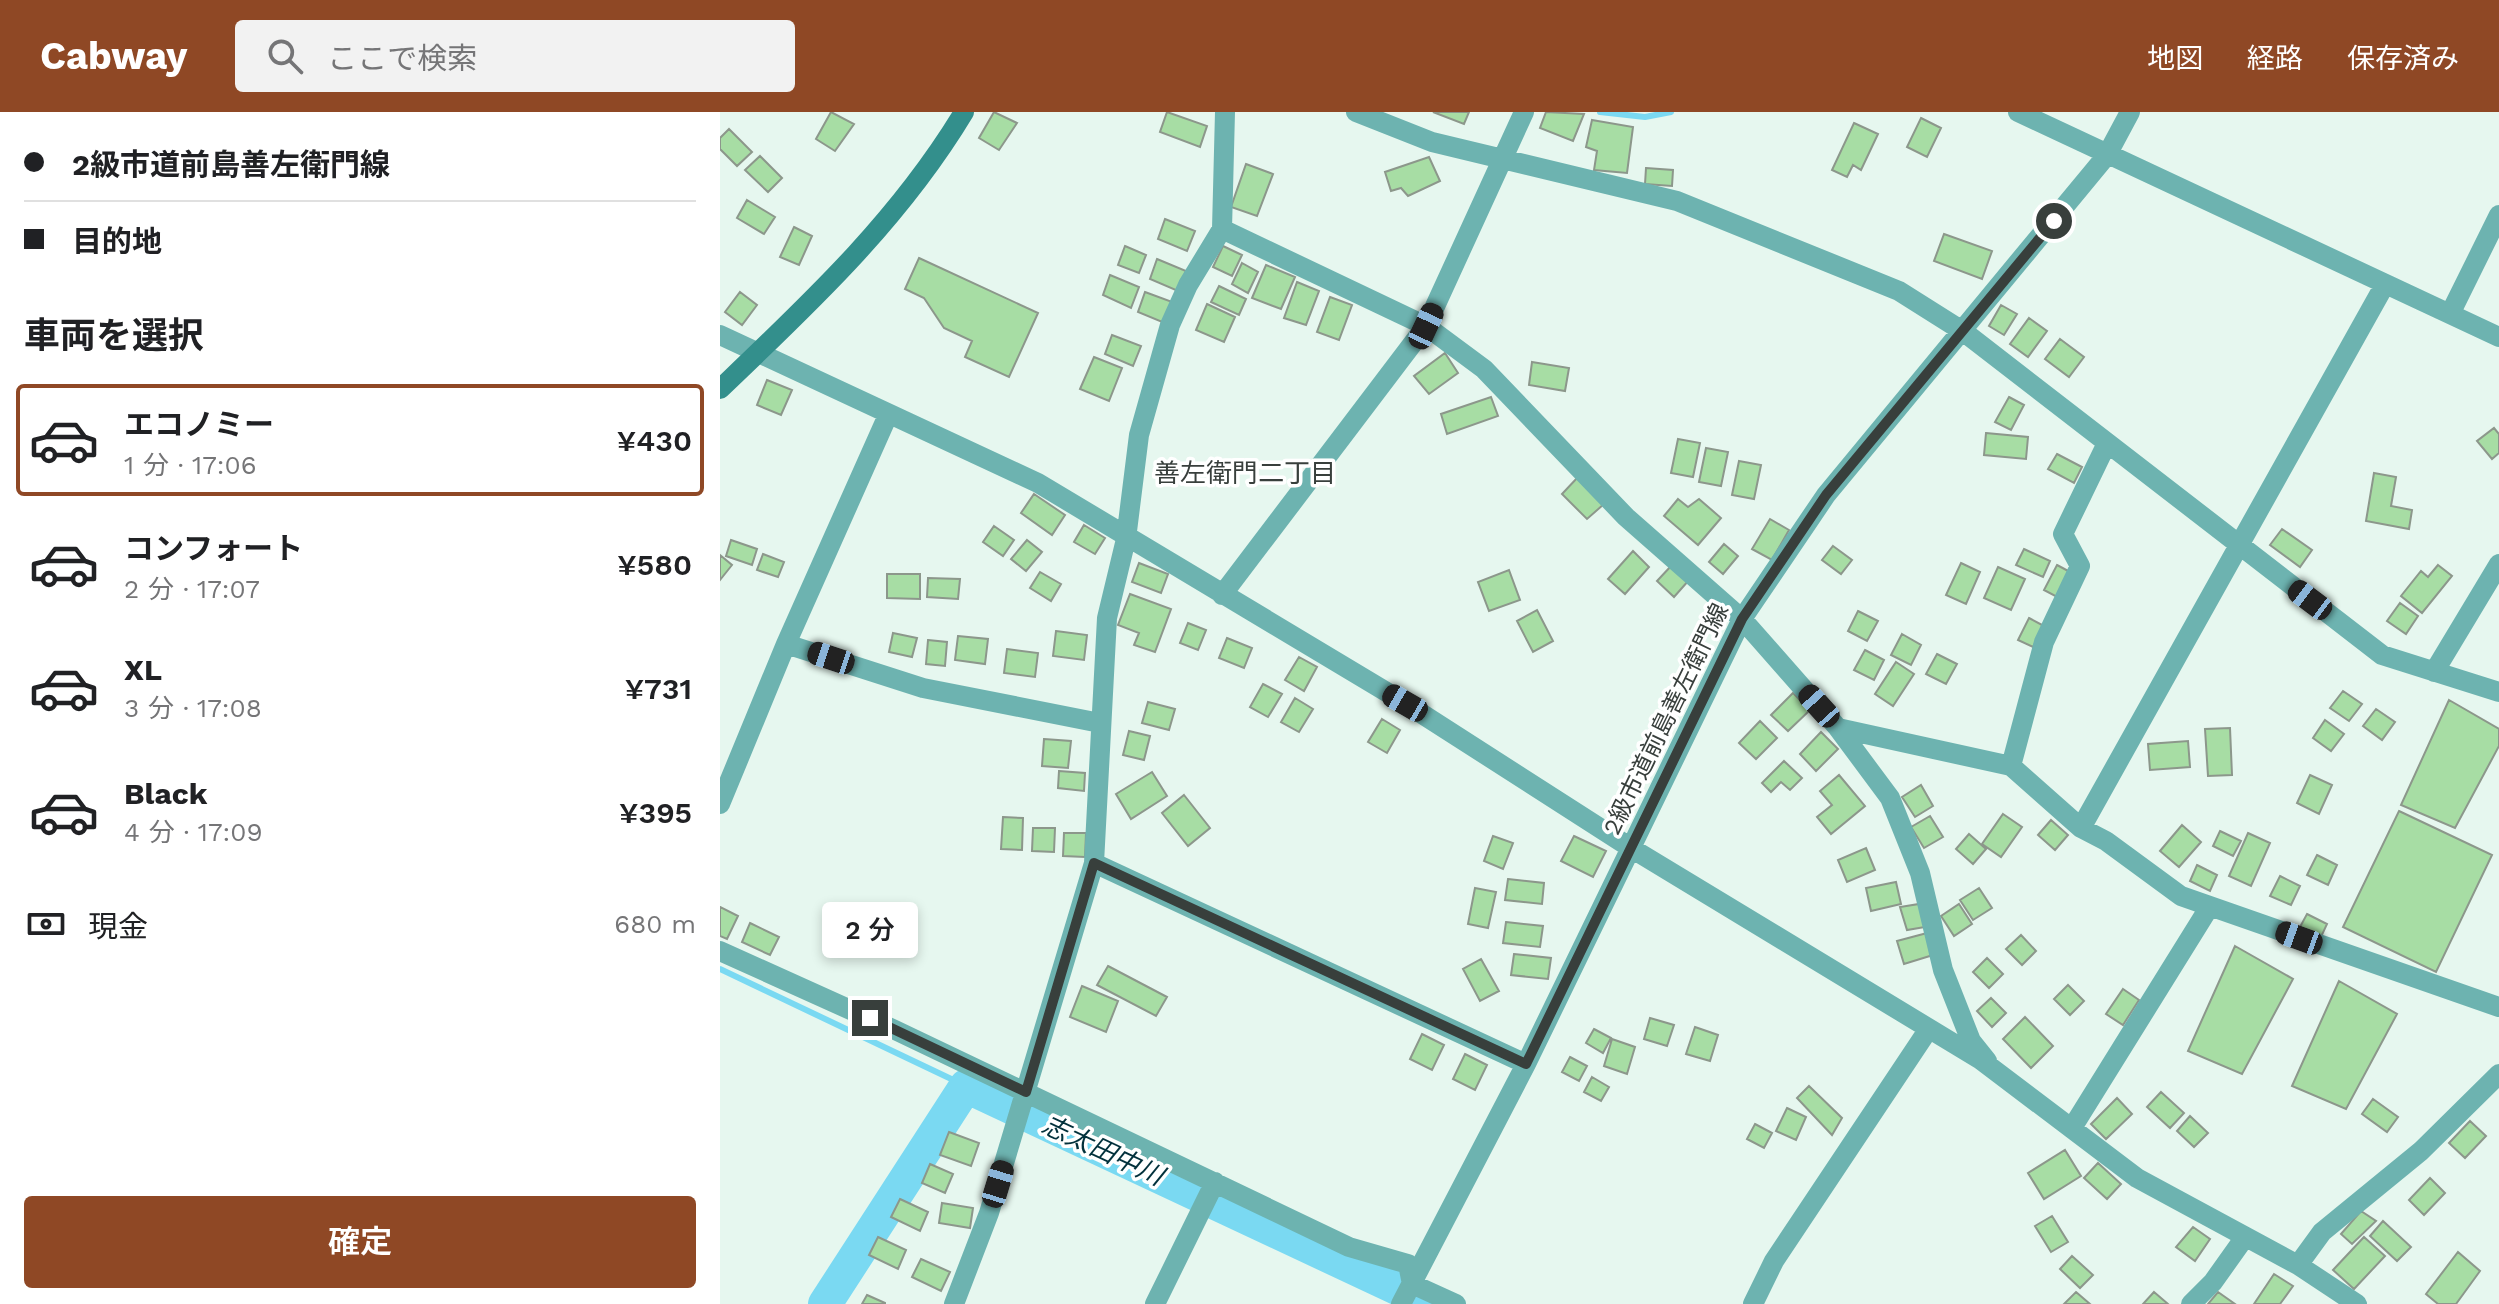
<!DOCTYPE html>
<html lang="ja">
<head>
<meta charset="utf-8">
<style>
  :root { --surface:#fff; --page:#f2f2f2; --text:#202124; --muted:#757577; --line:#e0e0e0; --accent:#8f4825 }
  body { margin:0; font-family:"Work Sans","Noto Sans JP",sans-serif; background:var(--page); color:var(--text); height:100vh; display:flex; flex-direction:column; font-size:30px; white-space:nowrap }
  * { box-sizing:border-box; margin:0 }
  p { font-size:26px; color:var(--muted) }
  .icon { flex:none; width:44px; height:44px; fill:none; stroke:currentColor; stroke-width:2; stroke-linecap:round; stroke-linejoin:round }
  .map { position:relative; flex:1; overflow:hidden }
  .details { display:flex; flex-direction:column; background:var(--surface); width:720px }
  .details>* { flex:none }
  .banner { display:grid; align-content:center; height:176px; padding:0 24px; background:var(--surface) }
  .end { position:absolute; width:36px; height:36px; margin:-18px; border:10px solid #383f3c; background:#fff; box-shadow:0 0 0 4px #fff }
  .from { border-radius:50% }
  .bubble { position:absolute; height:56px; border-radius:8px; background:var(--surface); box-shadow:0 4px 12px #0003; font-size:26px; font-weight:600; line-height:56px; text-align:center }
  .car { position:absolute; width:24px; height:48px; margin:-24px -12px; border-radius:10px; box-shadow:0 0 6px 2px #0007; background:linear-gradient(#222 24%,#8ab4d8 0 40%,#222 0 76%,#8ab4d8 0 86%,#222 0) }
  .banner b { display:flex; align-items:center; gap:28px; height:76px; font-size:30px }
  .banner b+b { border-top:2px solid var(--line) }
  .banner i { width:20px; height:20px; background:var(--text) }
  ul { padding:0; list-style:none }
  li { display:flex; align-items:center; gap:24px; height:112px; margin:0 16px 12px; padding:0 8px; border:4px solid transparent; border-radius:8px }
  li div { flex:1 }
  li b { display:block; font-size:30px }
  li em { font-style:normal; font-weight:600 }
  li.selected { border-color:var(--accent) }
  li>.icon { width:72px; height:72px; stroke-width:1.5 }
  h2 { padding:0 24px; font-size:36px; line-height:96px }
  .pay { display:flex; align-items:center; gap:20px; height:88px; padding:0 24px; font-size:30px }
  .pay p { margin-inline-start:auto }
  .cta { display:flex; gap:16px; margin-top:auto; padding:16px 24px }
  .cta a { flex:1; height:92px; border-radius:8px; background:var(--accent); color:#fff; font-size:32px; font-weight:600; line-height:92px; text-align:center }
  header { display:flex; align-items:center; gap:48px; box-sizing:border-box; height:112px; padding:0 40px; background:var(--accent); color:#fff }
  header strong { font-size:38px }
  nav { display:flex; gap:44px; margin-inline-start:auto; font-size:28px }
  .search { width:560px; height:72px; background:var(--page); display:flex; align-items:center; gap:20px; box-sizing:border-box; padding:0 28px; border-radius:8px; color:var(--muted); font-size:30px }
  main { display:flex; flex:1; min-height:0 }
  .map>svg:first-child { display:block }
</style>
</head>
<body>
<header>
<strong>Cabway</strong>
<div class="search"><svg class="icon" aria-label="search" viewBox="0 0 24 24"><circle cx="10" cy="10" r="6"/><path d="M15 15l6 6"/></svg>ここで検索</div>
<nav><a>地図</a><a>経路</a><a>保存済み</a></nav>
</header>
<main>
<section class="details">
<div class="banner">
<b><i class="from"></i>2級市道前島善左衛門線</b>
<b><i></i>目的地</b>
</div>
<h2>車両を選択</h2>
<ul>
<li class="selected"><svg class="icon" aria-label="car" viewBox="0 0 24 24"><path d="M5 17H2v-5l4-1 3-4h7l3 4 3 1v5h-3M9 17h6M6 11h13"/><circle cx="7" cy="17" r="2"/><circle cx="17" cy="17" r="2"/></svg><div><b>エコノミー</b><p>1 分 · 17:06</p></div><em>¥430</em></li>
<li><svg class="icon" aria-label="car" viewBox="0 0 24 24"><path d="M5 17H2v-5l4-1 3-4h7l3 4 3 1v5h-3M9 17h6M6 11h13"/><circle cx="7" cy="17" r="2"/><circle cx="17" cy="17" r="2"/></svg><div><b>コンフォート</b><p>2 分 · 17:07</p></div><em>¥580</em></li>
<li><svg class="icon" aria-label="car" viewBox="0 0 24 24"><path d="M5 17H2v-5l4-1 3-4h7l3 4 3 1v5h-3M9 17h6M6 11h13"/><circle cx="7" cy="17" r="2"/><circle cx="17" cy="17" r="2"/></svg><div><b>XL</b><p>3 分 · 17:08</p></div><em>¥731</em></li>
<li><svg class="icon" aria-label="car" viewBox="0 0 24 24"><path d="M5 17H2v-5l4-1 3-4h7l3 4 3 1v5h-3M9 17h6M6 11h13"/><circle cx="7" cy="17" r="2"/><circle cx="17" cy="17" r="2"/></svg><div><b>Black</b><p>4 分 · 17:09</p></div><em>¥395</em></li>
</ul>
<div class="pay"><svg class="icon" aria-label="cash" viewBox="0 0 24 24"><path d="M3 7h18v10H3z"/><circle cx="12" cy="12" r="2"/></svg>現金<p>680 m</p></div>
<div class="cta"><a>確定</a></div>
</section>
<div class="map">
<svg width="1779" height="1192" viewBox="0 0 1779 1192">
  <rect width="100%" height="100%" fill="#e6f7ef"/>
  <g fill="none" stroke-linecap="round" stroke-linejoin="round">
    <path stroke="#7ad9f2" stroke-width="6" d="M880,0L925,5L951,0
      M0,857L246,974"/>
    <path stroke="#7ad9f2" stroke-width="34" d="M105,1192L246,974L711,1192"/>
  </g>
  <path fill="#a7dda4" stroke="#8c978b" stroke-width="2" d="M111,0L134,12L115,39L96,27Z
    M274,0L297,11L279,38L259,26Z
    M447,0L487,14L480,35L440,20Z
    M713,0H749L744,12Z
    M826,0L864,2L853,29L820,16Z
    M1201,6L1221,16L1207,45L1187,35Z
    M872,8L913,15L907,61L874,58L877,39L866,35Z
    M1134,11L1158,22L1141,58L1133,53L1127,65L1112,58Z
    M9,17L32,40L17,54L0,37V26Z
    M40,44L62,66L48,80L25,58Z
    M709,45L720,69L688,84L681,76L671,79L665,60Z
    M526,52L553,62L537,104L511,95Z
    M926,56L953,58L952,74L925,72Z
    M27,88L55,105L44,122L17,106Z
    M445,107L475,119L467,139L438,127Z
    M74,115L92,124L79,153L60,145Z
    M1224,122L1272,139L1262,167L1214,149Z
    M405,134L426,143L419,161L398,153Z
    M503,134L522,143L512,164L493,155Z
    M199,146L318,201L289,265L245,245L252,229L224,216L204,186L185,177Z
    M437,147L466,159L458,179L430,167Z
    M522,151L538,160L528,181L512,172Z
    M546,153L575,165L561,197L532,186Z
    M390,163L419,175L411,196L383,183Z
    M577,170L599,179L586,213L564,206Z
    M499,174L526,187L519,203L491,190Z
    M20,180L37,193L22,213L5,200Z
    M425,180L455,191L447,212L418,200Z
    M610,185L632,193L619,228L597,220Z
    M487,192L515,205L504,230L476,218Z
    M1281,193L1297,202L1284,223L1269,214Z
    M1309,206L1327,219L1308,245L1290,232Z
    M392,223L421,234L413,254L385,242Z
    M1340,227L1364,245L1349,265L1325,247Z
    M725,241L738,261L709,282L694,264Z
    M374,245L402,256L389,289L360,277Z
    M812,250L849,256L845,279L809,273Z
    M47,268L72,278L61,303L37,293Z
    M771,285L778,304L727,322L721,302Z
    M1289,285L1304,293L1291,318L1275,310Z
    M1774,316L1779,322V341L1772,347L1757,329Z
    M1266,321L1308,325L1306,347L1264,343Z
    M958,327L980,331L973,365L951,361Z
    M986,336L1008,340L1001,374L979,370Z
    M1337,342L1362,355L1354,371L1328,357Z
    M1019,349L1041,353L1034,387L1012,383Z
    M1654,361L1676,365L1671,394L1692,398L1689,417L1646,409Z
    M858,365L884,392L867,407L842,382Z
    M314,382L345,403L332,423L301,401Z
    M958,387L968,395L979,387L1001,406L978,433L944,404Z
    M1050,407L1069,418L1052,448L1032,437Z
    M364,413L385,426L375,442L354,430Z
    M274,414L294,428L283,444L263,430Z
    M1562,417L1592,438L1580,455L1550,433Z
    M11,428L37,437L32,453L6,444Z
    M307,428L322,440L306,459L291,447Z
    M1004,432L1018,444L1003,462L989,450Z
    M1113,434L1132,448L1121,462L1102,448Z
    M1304,437L1330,449L1323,465L1296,453Z
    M913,439L929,455L905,482L888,467Z
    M43,442L64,450L58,465L37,458Z
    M0,443L12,453L0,468Z
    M419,451L448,462L441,481L412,470Z
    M1241,451L1260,460L1246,492L1226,483Z
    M952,453L969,468L954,485L937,469Z
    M1337,453L1352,461L1339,486L1324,478Z
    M1718,453L1732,464L1702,501L1681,484L1701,459L1708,465Z
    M1278,455L1305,467L1291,498L1264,486Z
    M789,458L800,488L769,499L758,470Z
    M320,460L341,472L331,489L310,476Z
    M167,462H200V487L167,486Z
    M208,466L240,467L238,487L207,485Z
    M410,482L451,497L435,540L414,533L419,521L398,513Z
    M1680,491L1698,504L1686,522L1667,509Z
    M817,498L833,529L813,540L797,509Z
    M1138,499L1158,509L1147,529L1128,519Z
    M1309,506L1324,514L1313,535L1298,528Z
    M468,511L486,518L478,538L460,531Z
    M336,519L367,523L364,548L333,544Z
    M173,521L197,526L192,545L169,540Z
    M1182,522L1201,533L1191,553L1171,543Z
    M238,524L268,527L265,552L235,548Z
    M507,526L532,536L524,556L499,546Z
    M208,528L227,530L225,554L206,552Z
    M287,537L318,541L315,565L284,561Z
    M1145,538L1164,548L1154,568L1134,558Z
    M1217,542L1237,552L1226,572L1206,562Z
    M579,545L597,555L584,579L565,568Z
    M1176,550L1194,562L1173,594L1155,582Z
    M543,572L562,582L548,605L530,595Z
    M1623,579L1642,592L1629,609L1610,596Z
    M1073,581L1090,598L1068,619L1051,603Z
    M575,586L593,597L579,620L561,610Z
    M1729,588L1779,617V634L1735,716L1681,693Z
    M428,590L455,597L449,618L422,611Z
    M1656,597L1675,610L1662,628L1643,614Z
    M662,607L680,618L667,641L648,630Z
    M1605,608L1624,622L1611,639L1593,626Z
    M1040,609L1057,626L1036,647L1019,631Z
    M1510,616L1512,663L1488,664L1485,617Z
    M409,619L430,624L424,648L403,643Z
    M1101,620L1118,637L1096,659L1080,642Z
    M324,627L351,629L348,656L322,654Z
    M1468,629L1470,655L1430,658L1428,632Z
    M1064,649L1082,666L1070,678L1061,670L1051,680L1042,671Z
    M339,659L365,661L364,679L338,676Z
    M432,660L447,684L411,707L396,682Z
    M1119,663L1145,694L1111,722L1097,705L1112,693L1100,679Z
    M1590,663L1612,673L1599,702L1577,691Z
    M1201,673L1213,694L1195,705L1182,685Z
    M464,683L490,716L468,734L442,701Z
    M1679,699L1772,743L1716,860L1623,815Z
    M1283,702L1302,715L1281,745L1262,732Z
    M1210,704L1223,725L1204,736L1191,715Z
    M283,705L303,706L302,738L281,737Z
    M1331,708L1348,723L1335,738L1318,723Z
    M1462,713L1481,730L1459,755L1440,739Z
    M313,716H335L334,740L312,739Z
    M1500,719L1521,729L1513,744L1493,734Z
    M344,721H366L365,745L343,744Z
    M1528,721L1550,731L1531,774L1509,764Z
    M1249,722L1266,737L1253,752L1236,737Z
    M773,724L793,731L783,757L764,749Z
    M854,724L886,739L873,765L841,749Z
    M1146,736L1155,758L1127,770L1118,748Z
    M1597,743L1617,753L1608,773L1587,763Z
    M1477,753L1497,763L1490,779L1470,769Z
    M1560,764L1580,774L1571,793L1550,784Z
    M788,767L824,771L822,792L785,788Z
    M1176,770L1181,792L1151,799L1146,776Z
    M755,776L776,780L768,816L748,812Z
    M1259,776L1272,796L1253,808L1240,788Z
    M1199,792L1205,815L1187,818L1180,795Z
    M1239,792L1252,812L1234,824L1221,804Z
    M0,795L18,804L7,827L0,824Z
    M1587,802L1607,812L1601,825L1580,815Z
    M786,810L823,814L820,835L783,831Z
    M30,811L59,825L50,843L22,830Z
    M1207,821L1213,843L1184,852L1177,829Z
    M1301,823L1316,839L1302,853L1286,837Z
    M1515,834L1573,867L1522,962L1468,939Z
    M794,842L831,846L828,867L791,863Z
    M1267,846L1283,862L1269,876L1253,860Z
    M761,847L779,879L760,889L743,857Z
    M388,854L447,885L436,904L377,873Z
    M1619,869L1677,902L1626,997L1572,974Z
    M1348,873L1364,889L1350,903L1334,887Z
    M362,874L398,889L386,920L350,905Z
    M1403,877L1419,888L1403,913L1386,902Z
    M1271,886L1286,901L1272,915L1257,899Z
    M1305,905L1333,934L1311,956L1283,927Z
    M930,906L954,913L947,934L924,927Z
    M975,915L998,923L990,949L966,942Z
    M874,917L891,926L883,941L866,931Z
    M702,922L724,933L712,958L690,947Z
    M892,927L915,935L907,962L884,954Z
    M745,942L767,953L755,978L733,967Z
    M850,945L867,954L859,969L842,960Z
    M872,965L889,975L881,989L864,980Z
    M1089,974L1122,1006L1112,1023L1077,986Z
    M1441,980L1464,1001L1450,1016L1427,995Z
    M1397,986L1412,1002L1386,1027L1371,1012Z
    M1653,987L1678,1005L1667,1020L1642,1002Z
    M1067,996L1086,1005L1076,1028L1056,1019Z
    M1470,1004L1488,1021L1474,1035L1457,1019Z
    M1750,1009L1766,1024L1745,1046L1729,1031Z
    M1035,1012L1052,1021L1044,1036L1027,1027Z
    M229,1020L259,1031L251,1054L220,1043Z
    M1345,1038L1361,1064L1324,1087L1308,1061Z
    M1378,1051L1401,1072L1387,1087L1364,1066Z
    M210,1052L233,1062L225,1081L202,1071Z
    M1710,1066L1725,1081L1704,1103L1689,1088Z
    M180,1087L208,1100L200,1119L171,1105Z
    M222,1091L253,1096L250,1116L219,1111Z
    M1641,1099L1656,1109L1632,1132L1621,1122Z
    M1332,1104L1348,1130L1331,1140L1315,1114Z
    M1663,1109L1691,1135L1677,1149L1650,1124Z
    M1473,1115L1490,1127L1475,1149L1456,1135Z
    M158,1125L186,1138L178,1157L149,1143Z
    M1644,1125L1665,1144L1634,1177L1613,1158Z
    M1738,1140L1760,1159L1736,1192H1718L1706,1182Z
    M1352,1144L1373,1163L1360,1176L1340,1157Z
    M201,1147L230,1160L221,1179L192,1165Z
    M1554,1162L1573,1174L1560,1192H1534Z
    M1356,1180L1370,1192H1344Z
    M1434,1180L1448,1192H1423Z
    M1498,1180L1515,1192H1488Z
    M147,1183L165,1191V1192H142Z"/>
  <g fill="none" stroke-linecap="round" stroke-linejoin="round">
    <path stroke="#6db3b0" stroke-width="20" d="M636,0L712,30L957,89L1179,179L1244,220L1662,543L1779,580
      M1298,0L1779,225
      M502,117L706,214L764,257L906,405L1022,507L1118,616L1170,686L1200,761L1223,858L1251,929L1267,949
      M1730,202L1779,103
      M0,223L318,371L685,591L911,736L1261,948L1417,1066L1578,1153L1637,1192
      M502,483L706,214L804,0
      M66,532L203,576L380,611
      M1714,560L1779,452
      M1118,616L1291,654L1361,716L1386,729L1461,784L1779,895
      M1291,654L1324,530L1360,454L1343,422L1387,331
      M0,692L66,532L168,303
      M1361,716L1664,174
      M374,751L806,952
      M0,839L175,918L629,1135L688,1152L692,1172L736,1192
      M1352,1016L1490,794
      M1578,1153L1602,1120L1701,1039L1779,962
      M234,1192L269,1101L374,751L387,506L406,427L419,323L450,213L468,173L502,117L505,0
      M435,1192L495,1070
      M681,1192L806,952L1022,507L1106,383L1387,43L1410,0
      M1033,1192L1054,1149L1208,918
      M1471,1192L1493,1170L1525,1125"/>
    <path stroke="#338f8c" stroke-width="20" d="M0,277C90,191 179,108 244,0"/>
  </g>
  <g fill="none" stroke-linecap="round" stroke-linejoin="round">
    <path stroke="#383f3c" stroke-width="10" d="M150,906L306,980L374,751L806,952L1022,507L1106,383L1334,109"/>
  </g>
  <g text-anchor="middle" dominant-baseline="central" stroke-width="7" stroke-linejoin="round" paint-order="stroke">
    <g font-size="24" fill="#383f3c" stroke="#fff">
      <text transform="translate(946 607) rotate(-64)">2級市道前島善左衛門線</text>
    </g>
    <g font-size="26" fill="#383f3c" stroke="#fff">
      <text x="525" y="361">善左衛門二丁目</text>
    </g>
    <g font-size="26" font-style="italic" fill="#02313c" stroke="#fff">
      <text transform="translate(383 1038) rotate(25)">志太田中川</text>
    </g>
  </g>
</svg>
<i class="end from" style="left:1334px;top:109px"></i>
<i class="end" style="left:150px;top:906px"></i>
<div class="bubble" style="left:102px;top:790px;width:96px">2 分</div>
<i class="car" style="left:706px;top:214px;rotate:25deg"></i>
<i class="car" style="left:1590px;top:488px;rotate:307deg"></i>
<i class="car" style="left:111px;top:546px;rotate:288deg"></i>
<i class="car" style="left:685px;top:591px;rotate:300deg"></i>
<i class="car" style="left:1099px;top:594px;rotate:318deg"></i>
<i class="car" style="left:1579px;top:826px;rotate:290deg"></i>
<i class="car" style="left:278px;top:1072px;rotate:17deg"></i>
</div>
</main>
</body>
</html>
